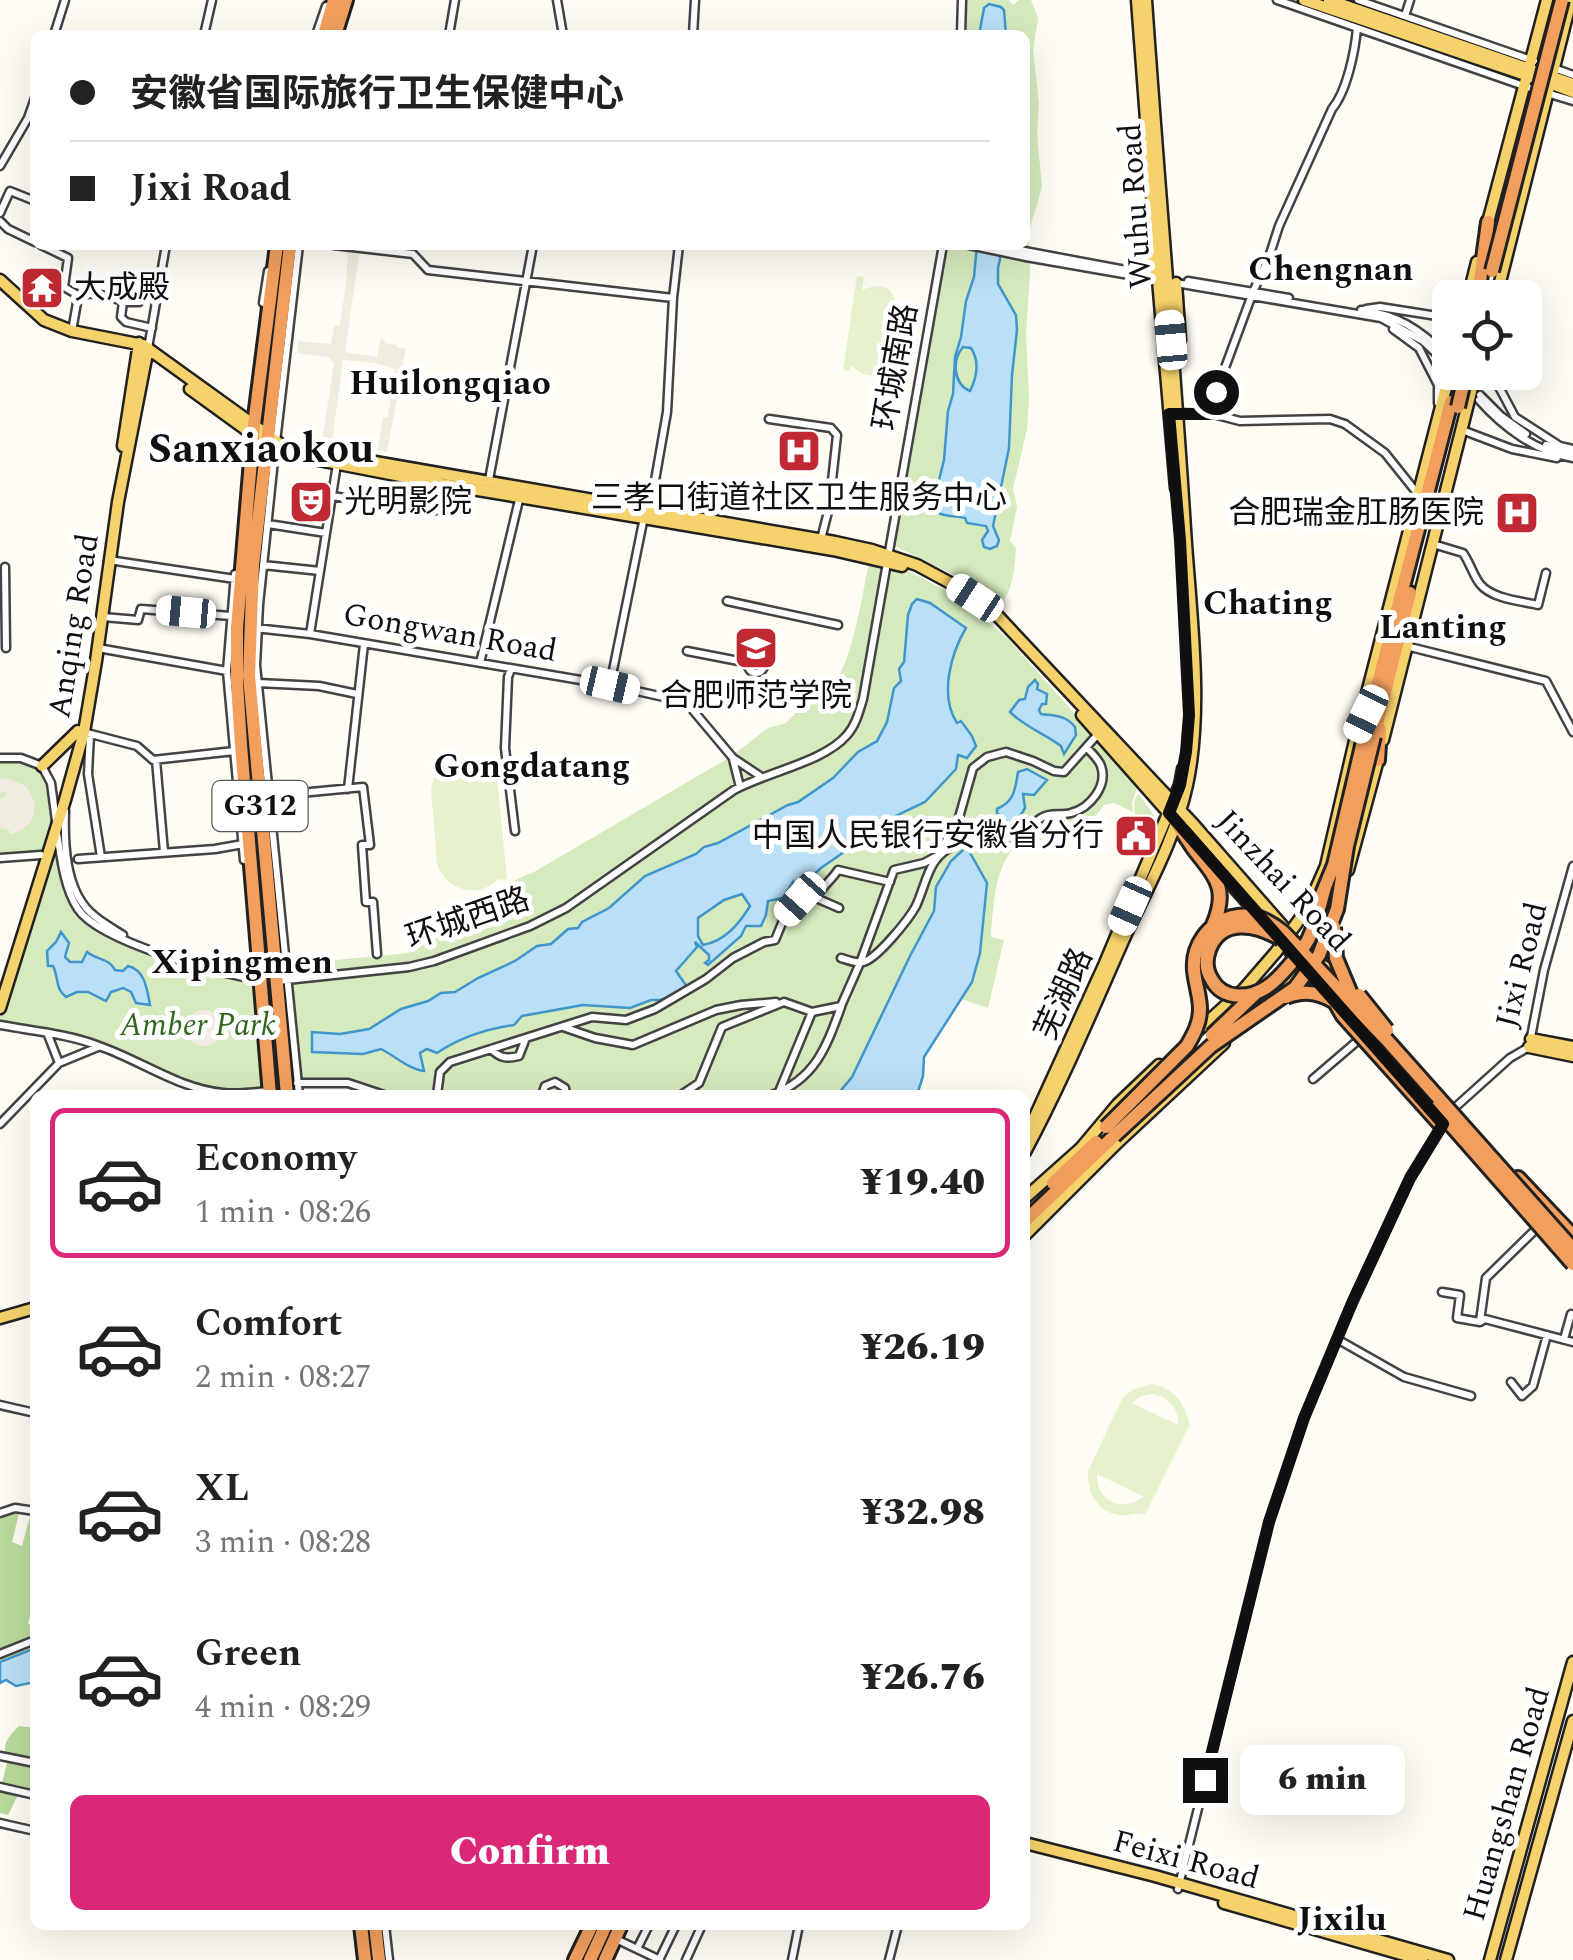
<!DOCTYPE html>
<html lang="en">
<head>
<meta charset="utf-8">
<style>
  :root { --surface:#fff; --page:#f2f2f2; --text:#222; --muted:#767676; --line:#e0e0e0; --accent:#db2777 }
  body { margin:0; font-family:Spectral,"Noto Sans SC",serif; background:var(--page); color:var(--text); height:100vh; display:flex; flex-direction:column; font-size:38px; white-space:nowrap }
  * { box-sizing:border-box; margin:0 }
  p { font-size:32px; color:var(--muted) }
  .icon { flex:none; width:55px; height:55px; fill:none; stroke:currentColor; stroke-width:2; stroke-linecap:round; stroke-linejoin:round }
  .map { position:relative; flex:1; overflow:hidden }
  .drawer { position:absolute; left:30px; top:1090px; width:1000px; height:840px; display:flex; flex-direction:column; background:var(--surface); border-radius:15px; box-shadow:0 10px 40px #0002 }
  .drawer>* { flex:none }
  .banner { position:absolute; left:30px; top:30px; width:1000px; height:220px; border-radius:15px; box-shadow:0 10px 40px #0002; display:grid; align-content:center; height:220px; padding:0 40px; background:var(--surface) }
  .controls { position:absolute; left:1432px; top:280px; display:grid; gap:20px }
  .controls a { display:grid; place-items:center; width:110px; height:110px; border-radius:15px; background:var(--surface); box-shadow:0 10px 40px #0002; font-size:50px }
  .end { position:absolute; width:45px; height:45px; margin:-22px; border:12px solid #101010; background:#fff; box-shadow:0 0 0 5px #fff }
  .from { border-radius:50% }
  .bubble { position:absolute; height:70px; border-radius:15px; background:var(--surface); box-shadow:0 10px 40px #0002; font-size:32px; font-weight:800; line-height:70px; text-align:center }
  .car { position:absolute; width:30px; height:60px; margin:-30px -15px; border-radius:12px; box-shadow:0 0 8px 2px #0007; background:linear-gradient(#fff 24%,#345 0 40%,#fff 0 76%,#345 0 86%,#fff 0) }
  .banner b { display:flex; align-items:center; gap:35px; height:95px; font-size:38px }
  .banner b+b { border-top:2px solid var(--line) }
  .banner i { width:25px; height:25px; background:var(--text) }
  ul { padding:18px 0 0; list-style:none }
  li { display:flex; align-items:center; gap:30px; height:150px; margin:0 20px 15px; padding:0 20px; border:5px solid transparent; border-radius:15px }
  li div { flex:1 }
  li b { display:block; font-size:38px }
  li em { font-style:normal; font-weight:800 }
  li.current { border-color:var(--accent) }
  li>.icon { width:90px; height:90px; stroke-width:1.5 }
  .cta { display:flex; gap:20px; margin-top:auto; padding:20px 40px }
  .cta a { flex:1; height:115px; border-radius:15px; background:var(--accent); color:#fff; font-size:40px; font-weight:800; line-height:115px; text-align:center }
  .map>svg:first-child { display:block }
</style>
</head>
<body>
<div class="map">
<svg width="1573" height="1960" viewBox="0 0 1573 1960">
  <rect width="100%" height="100%" fill="#fffcf4"/>
  <path fill="#d5eabd" d="M965,0H1009L1013,5L1019,0H1031L1038,18L1033,50L1039,104L1037,134L1042,187L1029,231L1030,273L1026,333L1029,398L1027,429L1013,489L1017,507L1010,541L1016,548C1015,568 1013,591 999,607L962,579L895,546L902,488L945,245H1025V35H963Z
    M869,563L906,571L916,575L952,594L982,617L1008,639L1138,785L1132,803L1133,812L1114,803L1104,805C1097,815 1091,823 1080,827C1060,836 1046,830 1030,850H1012C994,873 993,908 991,937L1004,940L988,1008L961,999L924,1057L923,1076L917,1095H384L348,1083H298L285,962H314L409,953C432,926 500,885 534,872L708,770L732,756L768,728L786,723L813,695L821,697C852,678 861,598 869,563Z
    M0,758L33,760L50,779L55,815L41,855L0,858Z
    M1138,794C1162,823 1157,819 1143,853L1139,829L1135,825C1138,814 1130,804 1138,794Z
    M56,827L70,892L86,918L164,954L257,980L266,1091L225,1094L205,1090L100,1046L0,1025V1008Z"/>
  <path fill="#b9da9c" d="M16,1513H19L12,1542L22,1546L30,1516L35,1518V1598L28,1624L35,1626V1647L0,1661V1519Z
    M19,1726L35,1728V1792L18,1795L8,1815L0,1813V1783H2L8,1759C0,1745 9,1736 19,1726Z"/>
  <path fill="#e6f1ce" fill-rule="evenodd" d="M857,276L864,277L862,290C900,275 898,309 894,334C890,359 883,392 851,366L849,371L843,370Z
    M466,757L483,762L497,778L507,879L500,880L499,878C480,900 446,891 437,864L431,789C434,770 446,759 466,757Z
    M1152,1384C1176,1388 1184,1404 1190,1424L1145,1515C1136,1511 1131,1516 1120,1515C1097,1513 1087,1492 1088,1471L1122,1399L1132,1390ZM1152,1394C1169,1397 1179,1408 1178,1425L1132,1403L1141,1396ZM1097,1474L1142,1496L1143,1497C1121,1513 1096,1501 1097,1474Z"/>
  <path fill="#f0ece1" d="M345,252L359,254L345,352L377,357L381,339L385,340V343L397,345V348H406L387,452L378,450L383,417H388L395,369L375,363L343,360L332,443L322,442L334,363L328,357L297,353L298,341L331,344L334,325H340L346,283L348,255Z
    M6,778L26,786L35,803L34,814L30,823L20,831L10,835L9,830L0,828V799L7,795L6,791L0,793V779Z
    M186 1028a18 18 0 1 1 36 0a18 18 0 1 1-36 0Z"/>
  <path fill="#b9e0f6" stroke="#4096cc" stroke-width="2.5" fill-rule="evenodd" d="M989,4L1001,7L1004,10L1006,35H979L984,8Z
    M977,245H1003L998,268V284L1016,315L1017,330L1012,375L1009,448L993,526L999,540L997,546L990,549L984,547L982,540L988,531L986,526L967,523L965,518C953,515 941,518 932,508L944,460L948,411L953,394L955,357L961,337L966,301L974,277ZM963,347L971,348C980,362 977,377 970,391C953,384 952,360 963,347Z
    M917,599L930,603L966,628C951,653 939,696 957,723L961,721L972,736L976,746L967,758L958,755L956,769L925,802L883,822L857,843L821,868L796,891L793,882L783,898L768,901L766,915L761,926H746L741,936L708,965L705,963L709,960V955L695,942L697,947L676,971L688,988L678,994L660,1000H651L630,1008L583,1005L522,1016L514,1025C486,1029 461,1037 437,1053L427,1049L420,1053L424,1071C410,1070 395,1056 381,1049L363,1054L312,1052V1032L340,1034L369,1029L401,1009L428,1001L441,993L455,992L478,978L515,961L537,946L551,944L568,929L578,928L582,922L609,908L645,876L696,854L704,847L718,843L788,805L798,802L833,778L858,752L877,741L887,722L894,688L901,681L899,669L904,662L908,615L912,604ZM742,894L750,906C739,924 725,941 703,945L698,936V918L724,900Z
    M1035,680L1038,684L1037,689L1047,694L1046,704H1042L1039,710L1041,714C1055,716 1066,715 1075,727L1076,735L1064,754L1061,746C1045,734 1025,727 1010,712L1019,700L1025,699L1028,687Z
    M1027,769L1047,780L1034,795L1023,794L1025,808L1018,820L1010,824L997,813V809C1015,801 1015,789 1018,772Z
    M964,849L969,851L987,883L980,953L972,982L924,1057L923,1076L917,1095H837L852,1077L910,956L934,911L936,887L951,861Z
    M61,932L69,943L65,957L70,962H82L87,952C97,960 109,958 115,970L123,971L128,966C145,970 147,989 150,1005L136,1003L131,992L123,988L111,992L106,1001L88,992H77L66,997C55,989 59,978 53,966H48L47,951L56,942Z
    M35,1648V1682L16,1686L6,1680L0,1683V1662Z"/>
  <g fill="none" stroke-linecap="round" stroke-linejoin="round">
    <defs>
      <path id="minor" d="M557,0L563,35
        M1277,0L1524,86L1573,101
        M1358,0L1534,61
        M1405,16L1410,0
        M54,35L65,0
        M204,35L212,0
        M316,35L326,6
        M449,35L455,0
        M693,35L695,0
        M961,35L962,0
        M1551,67L1573,75
        M0,166L28,118L35,98
        M0,213L10,191L35,201
        M0,221L8,229L35,242
        M41,245L68,258L64,287L76,294L78,297L72,331
        M334,245L413,254L428,270L673,298
        M969,245L1026,257L1158,280
        M993,245L1131,271
        M1188,281L1289,298
        M1176,283L1381,318L1423,341L1443,360
        M78,297C91,289 110,298 124,301
        M263,303L268,271
        M1366,309L1380,307L1450,318
        M1361,310C1398,315 1419,329 1446,355
        M152,328L126,322L121,317L123,302H139L143,285L159,288
        M1393,329L1419,348L1438,385V403
        M148,348L166,245
        M1491,372L1515,417L1560,446L1573,449
        M1480,395L1501,416L1526,434
        M1479,400C1503,427 1536,452 1573,458
        M1175,413L1213,414L1240,421L1330,419L1345,424L1385,453L1417,493
        M1213,414L1216,392L1253,292L1269,257L1279,226L1332,109C1347,91 1355,51 1357,28
        M769,419L831,428L837,435L829,508L821,539
        M1462,430L1512,449L1557,458
        M276,442L299,245
        M1546,445L1573,453
        M274,460L259,605L256,665L299,1095
        M488,485L533,245
        M332,496L430,511L437,510L442,485
        M650,509L667,412L673,298L679,245
        M268,524L326,533
        M1433,544L1463,553C1470,563 1473,575 1480,584C1492,599 1521,601 1538,605L1546,573
        M109,560L235,579
        M263,565L320,571
        M5,567L6,648
        M235,574L227,671L244,860
        M727,601L838,625
        M103,617L138,620L141,609L231,616
        M255,628L310,634L610,685L686,702L733,758L760,776
        M310,634L337,464
        M1406,646L1546,681L1573,732
        M98,648L227,671
        M687,651L749,663
        M748 665a8 8 0 1 1 16 0a8 8 0 1 1-16 0Z
        M480,663L519,500
        M511,669L508,677L505,748L515,831
        M258,683L319,686L357,694
        M610,685L643,522
        M83,732L137,746L153,760L234,751
        M90,734L88,774L101,857
        M0,758H21L42,766L51,783L56,821
        M733,759L740,787
        M156,760L164,852
        M348,789L364,644
        M269,796L363,787L370,845H362L366,902H373L377,954
        M65,811C64,842 65,888 90,912C99,921 112,928 123,935
        M57,833C61,858 64,888 78,909C100,942 220,974 260,980
        M0,858L41,855
        M78,859L215,849L243,844
        M816,898C822,886 831,881 838,870L890,882
        M841,958C848,960 857,964 863,962C877,959 909,919 916,906C928,880 927,857 957,844C976,835 991,841 1010,838C1029,835 1028,826 1041,818C1050,812 1061,816 1071,813C1090,808 1108,786 1101,766C1099,760 1092,753 1087,748
        M277,981L409,967L434,961L530,926L566,908L734,790C767,772 824,762 847,735C856,725 859,712 863,699L943,245
        M0,1025C33,1031 68,1034 99,1046C140,1060 179,1089 223,1093C238,1095 254,1092 270,1091
        M563,1027L595,1038L633,1045L716,1010L741,1005L776,1002
        M48,1035L59,1063L98,1047
        M491,1049C500,1058 506,1059 519,1056L526,1038
        M1313,1079L1362,1037
        M297,1083H348L384,1095
        M778,1094L812,1012
        M437,1095L440,1072L450,1062L592,1017L626,1020L655,1009L706,979L733,958L764,942L775,940L785,916L800,899L816,898L839,908
        M542,1095L545,1086L555,1082L565,1088L566,1095
        M681,1095L699,1083L722,1027L784,1002L812,1012L841,1006L860,963L894,870L924,863L937,856L958,821L973,768L987,757L1006,752L1033,761L1054,771L1064,772L1098,734
        M772,1095C815,1079 826,1048 841,1007
        M1450,1112L1510,1058L1529,1047L1544,970L1573,866
        M0,1124L59,1063
        M1442,1292L1460,1295L1457,1318L1480,1322L1485,1319L1573,1342
        M1480,1321L1486,1278L1535,1230
        M1337,1339L1404,1377L1471,1396
        M1564,1339L1571,1314
        M1511,1382L1522,1396L1533,1386L1547,1335
        M0,1405L35,1413
        M0,1513L15,1508L35,1511
        M0,1654L35,1640
        M0,1756L35,1763
        M0,1787L35,1795
        M0,1823L35,1831
        M1178,1889L1269,1522L1304,1418L1352,1303L1410,1179L1444,1123
        M385,1925L389,1960
        M616,1939L660,1960
        M637,1949L649,1925
        M659,1960L676,1925
        M686,1960L702,1925
        M792,1960L799,1925
        M889,1960L898,1925"/>
      <path id="major" d="M1137,0L1158,280L1176,488
        M1304,0L1531,77
        M1329,0L1573,84
        M1547,82L1573,92
        M1487,226L1547,0
        M1148,274L1145,222L1152,213
        M0,280L44,320L72,331L143,345L283,446L835,542L872,550L917,565L956,586L994,612L1194,825L1287,931
        M1468,298L1477,262
        M1496,298L1571,0
        M1173,353L1180,340L1176,283
        M190,389L277,452L442,484L833,550L902,566
        M123,446L139,343
        M1082,715L1180,826
        M1383,740L1476,372
        M42,766L78,731
        M1201,850L1263,920
        M1348,870L1379,756
        M1316,961L1331,971L1344,986
        M1265,1003L1307,963
        M0,1008L65,800L84,732L96,661L118,502L148,348
        M1194,1034L1244,989L1276,952L1307,909L1326,866L1357,732L1450,372
        M1531,1039L1573,1047
        M1529,1047L1573,1056
        M1027,1134L1105,963L1180,785L1183,769
        M1025,1152C1063,1081 1094,1006 1127,932C1149,885 1176,836 1187,785C1204,707 1190,609 1185,529C1174,352 1158,176 1146,0
        M1025,1198L1081,1148L1118,1104L1159,1065
        M1025,1235L1118,1142L1224,1043
        M0,1318L35,1308
        M1025,1843L1155,1876L1448,1960
        M1224,1903L1422,1960
        M1490,1960L1573,1662
        M1506,1960L1573,1721"/>
      <path id="highway" d="M324,35L334,0
        M335,35L346,0
        M1478,296L1488,222
        M1365,733L1451,402
        M1374,736L1410,593
        M1378,760L1380,729
        M1175,821L1193,848
        M1284,942L1335,1000
        M270,1095L241,745L237,683V628L254,425L277,245
        M287,1095L249,676L253,565L290,245
        M1518,1178L1573,1236
        M1053,1183L1096,1142
        M1025,1221L1114,1136
        M361,1925L365,1960
        M375,1925L379,1960
        M575,1960L592,1925
        M590,1960L606,1925
        M605,1960L621,1925"/>
    </defs>
    <use href="#minor" stroke="#434343" stroke-width="11"/>
    <use href="#major" stroke="#212121" stroke-width="15"/>
    <use href="#highway" stroke="#212121" stroke-width="18"/>
    <use href="#minor" stroke="#fff" stroke-width="6"/>
    <use href="#major" stroke="#f6d26c" stroke-width="10"/>
    <use href="#highway" stroke="#f29f5e" stroke-width="12"/>
    <defs>
      <path id="highway-bridge" d="M1492,271L1562,0
        M1458,407L1466,372
        M1193,848C1215,877 1229,888 1213,925
        M1322,894L1334,865L1365,733
        M1334,927L1336,958L1351,994
        M1281,939C1256,924 1221,917 1209,950C1205,961 1206,971 1212,980C1223,1000 1249,999 1267,987C1279,979 1301,953 1308,940C1316,924 1320,904 1325,887
        M1359,995L1387,1030
        M1286,997C1306,989 1321,993 1338,1004
        M1332,997L1343,1016L1440,1124
        M1212,1035L1256,993
        M1436,1108L1573,1264
        M1106,1127L1187,1046C1194,1034 1200,1023 1200,1009C1200,996 1195,983 1194,970C1192,946 1208,923 1232,917C1252,912 1268,920 1283,932L1386,1039L1573,1249
        M1114,1136L1211,1046L1295,988L1319,955L1337,909L1347,846L1374,736"/>
    </defs>
    <use href="#highway-bridge" stroke="#212121" stroke-width="18" stroke-linecap="butt"/>
    <use href="#highway-bridge" stroke="#f29f5e" stroke-width="12"/>
  </g>
  <g fill="none" stroke-linecap="round" stroke-linejoin="round">
    <path stroke="#101010" stroke-width="12" d="M1205,1780L1269,1522L1304,1418L1352,1303L1410,1178L1443,1124L1169,813L1180,785L1186,752L1189,715L1180,540L1169,414H1213L1216,392"/>
  </g>
  <defs>
    <symbol id="temple-square" viewBox="-11 -11 22 22"><rect x="-9" y="-9" width="18" height="18" rx="4" fill="#c02932" stroke="#fff"/><path d="M0-6L5-2H3V0L6.5 2.5H4V6H1.5V3h-3V6H-4V2.5H-6.5L-3 0V-2H-5Z" fill="#fff"/></symbol>
    <symbol id="hospital-square" viewBox="-11 -11 22 22"><rect x="-9" y="-9" width="18" height="18" rx="4" fill="#c02932" stroke="#fff"/><path d="M-5-5h3v3.5h4V-5h3V5h-3V1.5h-4V5h-3Z" fill="#fff"/></symbol>
    <symbol id="theatre-square" viewBox="-11 -11 22 22"><rect x="-9" y="-9" width="18" height="18" rx="4" fill="#c02932" stroke="#fff"/><path d="M-5-5.5Q0-4 5-5.5V0Q5 5 0 6Q-5 5-5 0ZM-3.3-2.5H-1v1.5H-3.3ZM1-2.5H3.3v1.5H1ZM-2.8 1Q0 5.5 2.8 1Z" fill="#fff"/></symbol>
    <symbol id="university-square" viewBox="-11 -11 22 22"><rect x="-9" y="-9" width="18" height="18" rx="4" fill="#c02932" stroke="#fff"/><path d="M0-5L7-2L0 1L-7-2ZM-4 1L0 2.5L4 1V4Q0 6-4 4Z" fill="#fff"/></symbol>
    <symbol id="civic-square" viewBox="-11 -11 22 22"><rect x="-9" y="-9" width="18" height="18" rx="4" fill="#c02932" stroke="#fff"/><path d="M-.6-6.5H3V-4.5H.6V-3L4-1V1h2V6H-6V1h2V-1L-.6-3ZM-1.2 2.5V6h2.4V2.5Z" fill="#fff"/></symbol>
  </defs>
  <g fill-rule="evenodd">
    <use href="#temple-square" x="17" y="263" width="50" height="50"/>
    <use href="#hospital-square" x="774" y="426" width="50" height="50"/>
    <use href="#theatre-square" x="286" y="477" width="50" height="50"/>
    <use href="#hospital-square" x="1492" y="488" width="50" height="50"/>
    <use href="#university-square" x="731" y="623" width="50" height="50"/>
    <use href="#civic-square" x="1111" y="811" width="50" height="50"/>
  </g>
  <g text-anchor="middle" dominant-baseline="central" stroke-width="10" stroke-linejoin="round" paint-order="stroke">
    <rect fill="#fff" stroke="#585858" stroke-width="2.5" x="212.5" y="781" width="95" height="50" rx="8"/>
    <g font-size="30" font-weight="bold" fill="#101010">
      <text x="260" y="806">G312</text>
    </g>
    <g font-size="32" fill="#101010" stroke="#fff">
      <text transform="translate(1136 206) rotate(-94)">Wuhu Road</text>
      <text transform="translate(896 367) rotate(-80)">环城南路</text>
      <text transform="translate(74 626) rotate(-81)">Anqing Road</text>
      <text transform="translate(450 633) rotate(10)">Gongwan Road</text>
      <text transform="translate(1283 881) rotate(47)">Jinzhai Road</text>
      <text transform="translate(468 919) rotate(-19)">环城西路</text>
      <text transform="translate(1522 965) rotate(-76)">Jixi Road</text>
      <text transform="translate(1064 994) rotate(-66)">芜湖路</text>
      <text transform="translate(1507 1804) rotate(-74)">Huangshan Road</text>
      <text transform="translate(1186 1860) rotate(15)">Feixi Road</text>
    </g>
    <g font-size="32" fill="#101010" stroke="#fff" text-anchor="start">
      <text x="74" y="288">大成殿</text>
      <text x="799" y="498" text-anchor="middle">三孝口街道社区卫生服务中心</text>
      <text x="344" y="502">光明影院</text>
      <text x="1484" y="513" text-anchor="end">合肥瑞金肛肠医院</text>
      <text x="756" y="696" text-anchor="middle">合肥师范学院</text>
      <text x="1104" y="836" text-anchor="end">中国人民银行安徽省分行</text>
    </g>
    <g font-size="32" font-style="italic" fill="#306820" stroke="#fff">
      <text x="198" y="1025">Amber Park</text>
    </g>
    <g font-size="35" font-weight="bold" fill="#101010" stroke="#fff">
      <text x="1331" y="269">Chengnan</text>
      <text x="450" y="383">Huilongqiao</text>
      <text x="1268" y="603">Chating</text>
      <text x="1443" y="627">Lanting</text>
      <text x="532" y="766">Gongdatang</text>
      <text x="242" y="962">Xipingmen</text>
      <text x="1342" y="1919">Jixilu</text>
    </g>
    <g font-size="42" font-weight="bold" fill="#101010" stroke="#fff">
      <text x="261" y="449">Sanxiaokou</text>
    </g>
  </g>
</svg>
<div class="controls">
<a><svg class="icon" aria-label="locate" viewBox="0 0 24 24"><circle cx="12" cy="12" r="6"/><path d="M12 2v4M12 18v4M2 12h4M18 12h4"/></svg></a>
</div>
<i class="end from" style="left:1216px;top:392px"></i>
<i class="end" style="left:1205px;top:1780px"></i>
<div class="bubble" style="left:1240px;top:1745px;width:165px">6 min</div>
<i class="car" style="left:1171px;top:340px;rotate:355deg"></i>
<i class="car" style="left:975px;top:598px;rotate:303deg"></i>
<i class="car" style="left:186px;top:612px;rotate:275deg"></i>
<i class="car" style="left:610px;top:685px;rotate:103deg"></i>
<i class="car" style="left:1366px;top:714px;rotate:206deg"></i>
<i class="car" style="left:800px;top:899px;rotate:222deg"></i>
<i class="car" style="left:1130px;top:906px;rotate:204deg"></i>
<div class="banner">
<b><i class="from"></i>安徽省国际旅行卫生保健中心</b>
<b><i></i>Jixi Road</b>
</div>
<section class="drawer">
<ul>
<li class="current"><svg class="icon" aria-label="car" viewBox="0 0 24 24"><path d="M5 17H2v-5l4-1 3-4h7l3 4 3 1v5h-3M9 17h6M6 11h13"/><circle cx="7" cy="17" r="2"/><circle cx="17" cy="17" r="2"/></svg><div><b>Economy</b><p>1 min · 08:26</p></div><em>¥19.40</em></li>
<li><svg class="icon" aria-label="car" viewBox="0 0 24 24"><path d="M5 17H2v-5l4-1 3-4h7l3 4 3 1v5h-3M9 17h6M6 11h13"/><circle cx="7" cy="17" r="2"/><circle cx="17" cy="17" r="2"/></svg><div><b>Comfort</b><p>2 min · 08:27</p></div><em>¥26.19</em></li>
<li><svg class="icon" aria-label="car" viewBox="0 0 24 24"><path d="M5 17H2v-5l4-1 3-4h7l3 4 3 1v5h-3M9 17h6M6 11h13"/><circle cx="7" cy="17" r="2"/><circle cx="17" cy="17" r="2"/></svg><div><b>XL</b><p>3 min · 08:28</p></div><em>¥32.98</em></li>
<li><svg class="icon" aria-label="car" viewBox="0 0 24 24"><path d="M5 17H2v-5l4-1 3-4h7l3 4 3 1v5h-3M9 17h6M6 11h13"/><circle cx="7" cy="17" r="2"/><circle cx="17" cy="17" r="2"/></svg><div><b>Green</b><p>4 min · 08:29</p></div><em>¥26.76</em></li>
</ul>
<div class="cta"><a>Confirm</a></div>
</section>
</div>
</body>
</html>
